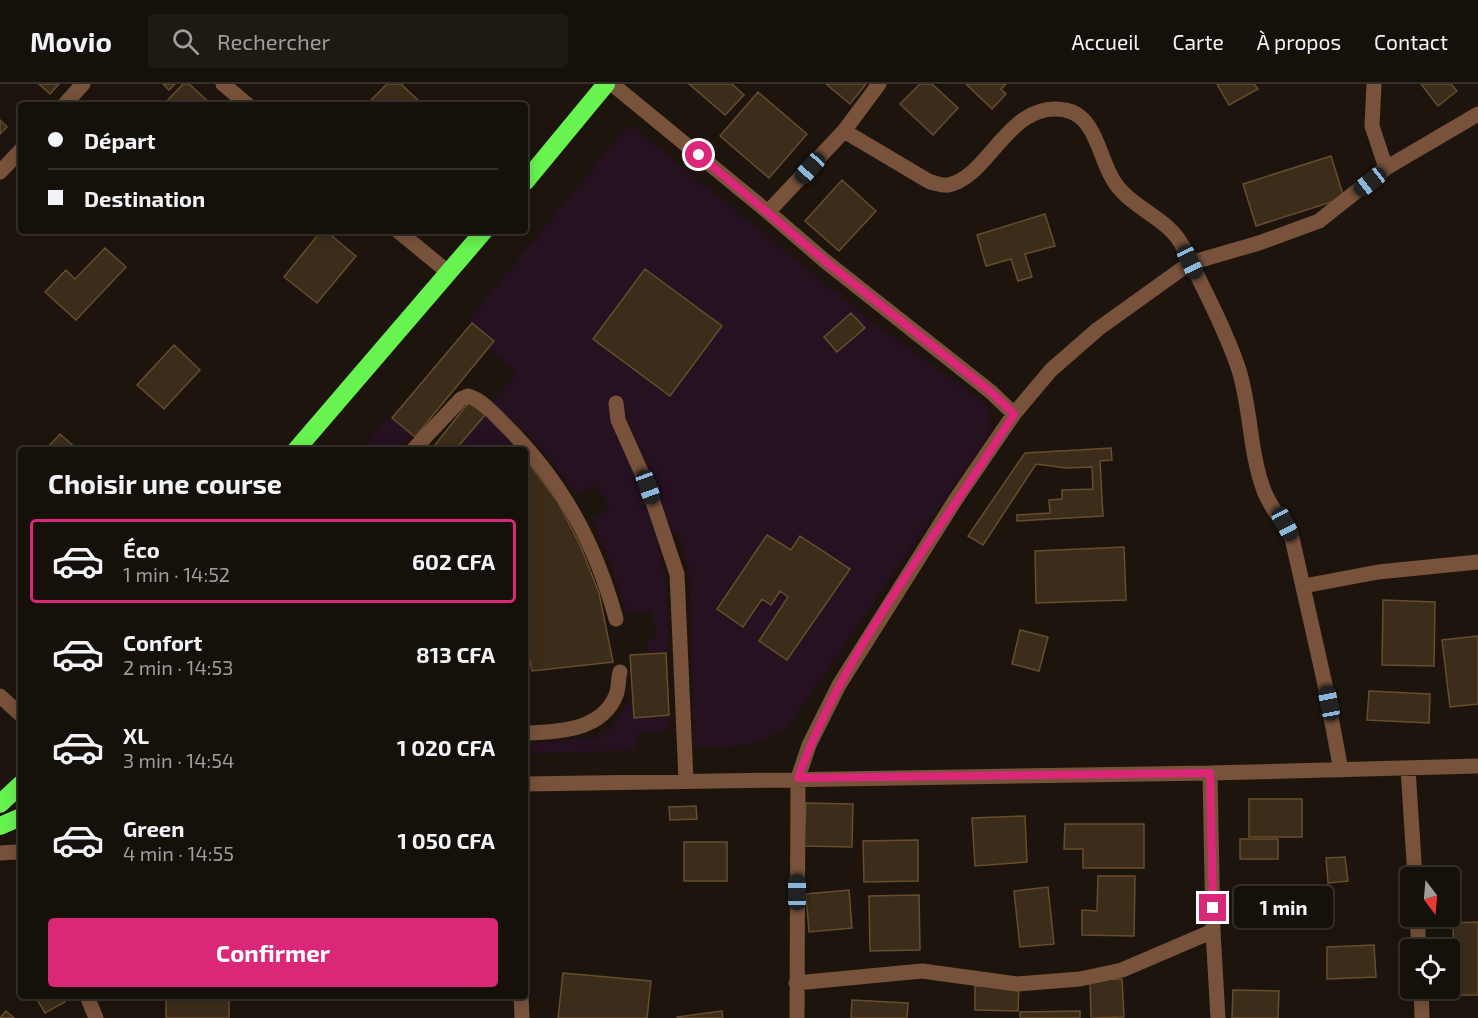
<!DOCTYPE html>
<html lang="fr">
<head>
<meta charset="utf-8">
<style>
  :root { --surface:#16100a; --page:#1f1913; --text:#f1f3f6; --muted:#9e9d9c; --line:#35302b; --accent:#db2777 }
  body { margin:0; font-family:"Exo 2",sans-serif; background:var(--page); color:var(--text); height:100vh; display:flex; flex-direction:column; font-size:22px; white-space:nowrap }
  * { box-sizing:border-box; margin:0 }
  p { font-size:20px; color:var(--muted) }
  .icon { flex:none; width:33px; height:33px; fill:none; stroke:currentColor; stroke-width:2; stroke-linecap:round; stroke-linejoin:round }
  .map { position:relative; flex:1; overflow:hidden }
  .details { position:absolute; left:18px; top:363px; width:510px; height:552px; display:flex; flex-direction:column; background:var(--surface); border-radius:6px; box-shadow:0 3px 15px #0003,0 0 0 2px var(--line) }
  .details>* { flex:none }
  .hud { position:absolute; left:18px; top:18px; width:510px; height:132px; border-radius:6px; box-shadow:0 3px 15px #0003,0 0 0 2px var(--line); display:grid; align-content:center; height:132px; padding:0 30px; background:var(--surface) }
  .needle { width:39px; rotate:164deg }
  .buttons { position:absolute; left:1400px; top:783px; display:grid; gap:12px }
  .buttons a { display:grid; place-items:center; width:60px; height:60px; border-radius:6px; background:var(--surface); box-shadow:0 3px 15px #0003,0 0 0 2px var(--line); font-size:30px }
  .end { position:absolute; width:27px; height:27px; margin:-14px; border:8px solid #db2777; background:#fff; box-shadow:0 0 0 3px #fff }
  .from { border-radius:50% }
  .bubble { position:absolute; height:42px; border-radius:6px; background:var(--surface); box-shadow:0 3px 15px #0003,0 0 0 2px var(--line); font-size:20px; font-weight:700; line-height:42px; text-align:center }
  .car { position:absolute; width:18px; height:36px; margin:-18px -9px; border-radius:8px; box-shadow:0 0 4px 2px #0007; background:linear-gradient(#222 24%,#8ab4d8 0 40%,#222 0 76%,#8ab4d8 0 86%,#222 0) }
  .hud b { display:flex; align-items:center; gap:21px; height:57px; font-size:22px }
  .hud b+b { border-top:2px solid var(--line) }
  .hud i { width:15px; height:15px; background:var(--text) }
  ul { padding:0; list-style:none }
  li { display:flex; align-items:center; gap:18px; height:84px; margin:0 12px 9px; padding:0 18px; border:3px solid transparent; border-radius:6px }
  li div { flex:1 }
  li b { display:block; font-size:22px }
  li em { font-style:normal; font-weight:700 }
  li.on { border-color:var(--accent) }
  li>.icon { width:54px; height:54px; stroke-width:1.5 }
  h2 { padding:0 30px; font-size:27px; line-height:72px }
  .primary-button { display:flex; gap:12px; margin-top:auto; padding:12px 30px }
  .primary-button a { flex:1; height:69px; border-radius:6px; background:var(--accent); color:#fff; font-size:24px; font-weight:700; line-height:69px; text-align:center }
  header { display:flex; align-items:center; gap:36px; box-sizing:border-box; height:84px; padding:0 30px; background:var(--surface); border-bottom:2px solid var(--line) }
  header strong { font-size:28px }
  nav { display:flex; gap:33px; margin-inline-start:auto; font-size:21px }
  .search { width:420px; height:54px; background:var(--page); display:flex; align-items:center; gap:15px; box-sizing:border-box; padding:0 21px; border-radius:6px; color:var(--muted); font-size:22px }
  .map>svg:first-child { display:block }
</style>
</head>
<body>
<header>
<strong>Movio</strong>
<div class="search"><svg class="icon" aria-label="search" viewBox="0 0 24 24"><circle cx="10" cy="10" r="6"/><path d="M15 15l6 6"/></svg>Rechercher</div>
<nav><a>Accueil</a><a>Carte</a><a>À propos</a><a>Contact</a></nav>
</header>
<div class="map">
<svg width="1478" height="934" viewBox="0 0 1478 934">
  <rect width="100%" height="100%" fill="#1d150d"/>
  <path fill="#261120" d="M629,40L876,241L987,321L991,347L789,641C755,667 734,662 694,663L689,484L676,446L657,458L666,495L669,569L648,570L646,556L656,553L652,527L627,530L608,473L592,436L609,422L597,401L576,411C549,371 529,349 491,319L517,288L488,264L494,257L472,239L470,234Z
    M485,331L520,366H455Z
    M392,334L415,353L387,366H361L386,335Z
    M632,614L634,634L669,631V647L636,650V666L525,670V660L600,653L613,641Z"/>
  <path fill="#3c2d1a" stroke="#674c2e" stroke-width="1.5" d="M39,0H59L50,10Z
    M163,0H175L169,6Z
    M183,0H189L212,21H163Z
    M387,0H401L423,21H366Z
    M689,0H732L744,11L725,31Z
    M826,0H866L850,20Z
    M920,0H932L958,24L933,51L900,20Z
    M966,0H1006L1001,5L1006,10L992,25Z
    M1217,0H1254L1258,5L1229,21Z
    M1421,0H1451L1457,7L1438,22Z
    M758,8L807,50L769,94L720,52Z
    M0,36L7,43L0,50Z
    M1331,72L1344,114L1256,142L1243,100Z
    M842,96L876,127L839,167L805,137Z
    M1045,130L1055,162L1025,170L1032,193L1018,197L1011,175L986,182L977,151Z
    M321,147H326L356,172L317,219L284,193Z
    M105,164L126,183L76,236L45,208L66,186L75,195Z
    M645,185L722,242L670,312L593,255Z
    M851,229L865,244L837,268L824,253Z
    M472,239L494,257L415,353L392,334Z
    M174,261L200,286L164,325L137,301Z
    M469,318L485,331L455,366H431Z
    M60,350L78,366H45Z
    M1111,364L1112,376L1100,377L1103,432L1017,437V431L1050,429L1049,416L1062,415V406L1093,405L1092,383L1066,384L1036,380L983,461L968,452L1025,369Z
    M528,378L558,418L581,463L599,509L613,578L532,587L525,552V380Z
    M767,451L791,466L800,452L850,485L787,576L759,557L788,513L780,507L771,521L762,515L743,543L717,525Z
    M1124,463L1126,516L1036,519L1035,467Z
    M1383,516L1435,518L1434,582L1382,581Z
    M1020,546L1048,553L1039,587L1012,580Z
    M1478,552V620L1450,623L1442,556Z
    M666,569L669,631L634,634L630,571Z
    M1369,607L1430,610L1429,639L1367,636Z
    M1249,715H1302V753H1249Z
    M806,719L853,720L852,763L804,762Z
    M696,722L697,735L670,736L669,723Z
    M1025,732L1027,778L975,782L972,734Z
    M1065,740H1144V784H1083V765H1064Z
    M1240,755H1278V775H1240Z
    M918,756V797L864,798L863,757Z
    M684,758H727V797H684Z
    M1345,773L1348,797L1328,799L1326,774Z
    M1098,792H1135L1134,852L1082,851V826L1097,827Z
    M1048,803L1054,860L1020,863L1014,807Z
    M849,806L852,844L809,848L806,810Z
    M1253,809H1302V834L1254,835Z
    M919,811L920,866L870,867L869,812Z
    M1478,838V911H1455L1453,839Z
    M1374,861L1376,893L1327,895V863Z
    M563,889L651,897L647,934H558Z
    M1122,895L1124,933L1091,934L1090,896Z
    M975,902H1019L1018,927L975,926Z
    M1233,906L1279,907L1278,934H1232Z
    M35,912H62L65,918L45,929Z
    M166,912H229V934H166Z
    M852,916L908,919L907,934H851Z
    M6,927L14,934H0Z
    M722,927L723,934H678L677,933Z
    M1080,927V934H1020V928Z"/>
  <g fill="none" stroke-linecap="round" stroke-linejoin="round">
    <path stroke="#78523b" stroke-width="15" d="M223,0L248,21
      M612,0L768,128L844,47L879,0
      M1374,0L1372,42L1386,84
      M64,21L83,0
      M844,47L930,98C936,99 943,102 948,101C989,94 1009,15 1065,26C1095,31 1099,72 1112,94C1128,124 1169,133 1183,163C1202,201 1224,243 1238,283C1251,322 1249,365 1263,404C1269,423 1283,436 1292,454L1324,596L1341,686
      M0,88L21,66
      M768,128L825,177L991,308L1014,330
      M398,147L449,189
      M616,319L618,336L648,403L677,490L686,696
      M413,366L461,315L468,312C482,316 493,329 504,340C561,396 595,458 616,535
      M1304,502L1378,488L1478,478
      M0,612L21,631
      M525,649C557,648 602,647 616,611C619,604 618,595 620,588
      M1408,684L1415,794
      M1210,689L1213,847L1218,934
      M525,700L1210,689L1478,682
      M0,769L16,768L21,770
      M1417,832L1419,866
      M796,899L922,887L1017,900L1080,895L1122,886L1213,847
      M1421,904L1422,934
      M87,912L96,934
      M521,912L522,934
      M797,934L798,694L809,661L839,601L956,415L1014,330L1051,286L1098,245L1190,179L1259,159L1319,137L1386,84L1478,30"/>
    <path stroke="#67f350" stroke-width="18" d="M525,98L606,0
      M296,366L484,147
      M0,720L21,700
      M0,742L21,733"/>
  </g>
  <g fill="none" stroke-linecap="round" stroke-linejoin="round">
    <path stroke="#db2777" stroke-width="8" d="M699,71L825,177L991,308L1014,330C940,449 846,560 798,694L1210,689L1213,824"/>
  </g>
</svg>
<div class="buttons">
<a><svg class="needle" viewBox="-14 -14 28 28"><path d="M0-13l5 13h-10z" fill="#e53935"/><path d="M0 13l5-13h-10z" fill="#9e9d9c"/></svg></a>
<a><svg class="icon" aria-label="locate" viewBox="0 0 24 24"><circle cx="12" cy="12" r="6"/><path d="M12 2v4M12 18v4M2 12h4M18 12h4"/></svg></a>
</div>
<i class="end from" style="left:699px;top:71px"></i>
<i class="end" style="left:1213px;top:824px"></i>
<div class="bubble" style="left:1234px;top:802px;width:99px">1 min</div>
<i class="car" style="left:810px;top:84px;rotate:222deg"></i>
<i class="car" style="left:1370px;top:98px;rotate:232deg"></i>
<i class="car" style="left:1190px;top:178px;rotate:155deg"></i>
<i class="car" style="left:648px;top:403px;rotate:160deg"></i>
<i class="car" style="left:1285px;top:440px;rotate:152deg"></i>
<i class="car" style="left:1329px;top:619px;rotate:349deg"></i>
<i class="car" style="left:797px;top:808px;rotate:0deg"></i>
<div class="hud">
<b><i class="from"></i>Départ</b>
<b><i></i>Destination</b>
</div>
<section class="details">
<h2>Choisir une course</h2>
<ul>
<li class="on"><svg class="icon" aria-label="car" viewBox="0 0 24 24"><path d="M5 17H2v-5l4-1 3-4h7l3 4 3 1v5h-3M9 17h6M6 11h13"/><circle cx="7" cy="17" r="2"/><circle cx="17" cy="17" r="2"/></svg><div><b>Éco</b><p>1 min · 14:52</p></div><em>602 CFA</em></li>
<li><svg class="icon" aria-label="car" viewBox="0 0 24 24"><path d="M5 17H2v-5l4-1 3-4h7l3 4 3 1v5h-3M9 17h6M6 11h13"/><circle cx="7" cy="17" r="2"/><circle cx="17" cy="17" r="2"/></svg><div><b>Confort</b><p>2 min · 14:53</p></div><em>813 CFA</em></li>
<li><svg class="icon" aria-label="car" viewBox="0 0 24 24"><path d="M5 17H2v-5l4-1 3-4h7l3 4 3 1v5h-3M9 17h6M6 11h13"/><circle cx="7" cy="17" r="2"/><circle cx="17" cy="17" r="2"/></svg><div><b>XL</b><p>3 min · 14:54</p></div><em>1 020 CFA</em></li>
<li><svg class="icon" aria-label="car" viewBox="0 0 24 24"><path d="M5 17H2v-5l4-1 3-4h7l3 4 3 1v5h-3M9 17h6M6 11h13"/><circle cx="7" cy="17" r="2"/><circle cx="17" cy="17" r="2"/></svg><div><b>Green</b><p>4 min · 14:55</p></div><em>1 050 CFA</em></li>
</ul>
<div class="primary-button"><a>Confirmer</a></div>
</section>
</div>
</body>
</html>
